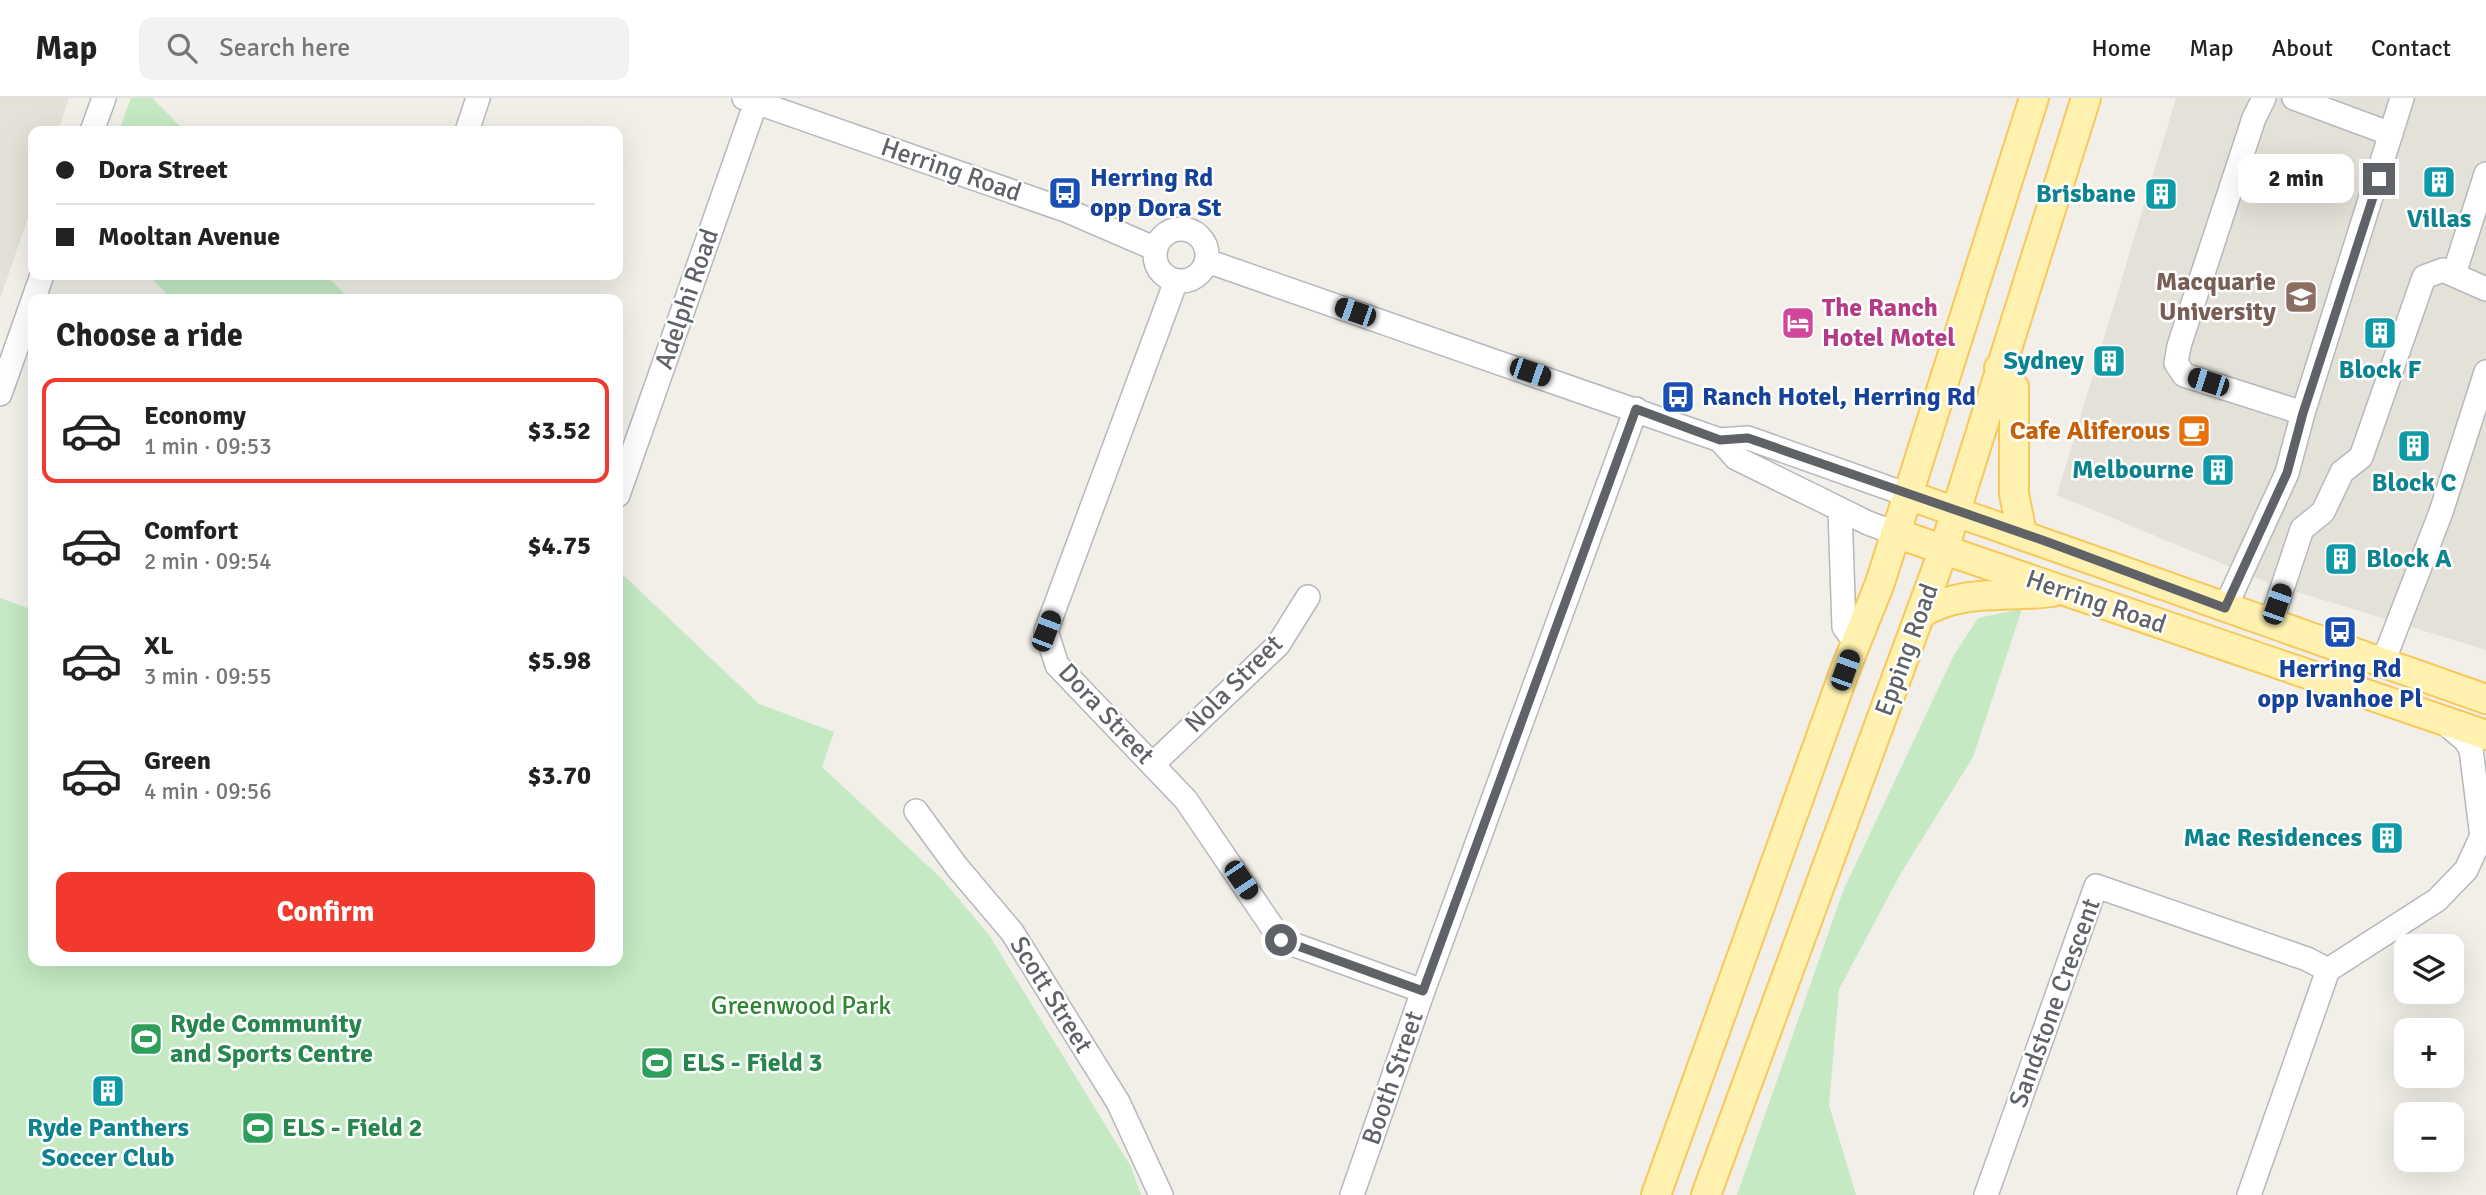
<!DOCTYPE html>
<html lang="en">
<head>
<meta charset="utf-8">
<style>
  :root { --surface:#fff; --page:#f2f2f2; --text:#222; --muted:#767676; --line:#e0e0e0; --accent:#f2392d }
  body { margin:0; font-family:Signika,sans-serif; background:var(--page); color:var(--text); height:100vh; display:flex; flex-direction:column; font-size:26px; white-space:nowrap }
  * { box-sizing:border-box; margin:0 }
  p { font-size:23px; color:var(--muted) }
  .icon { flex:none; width:38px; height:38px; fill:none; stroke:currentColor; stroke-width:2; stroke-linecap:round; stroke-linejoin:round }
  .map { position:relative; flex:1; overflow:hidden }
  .drawer { position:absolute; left:28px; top:196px; width:595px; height:672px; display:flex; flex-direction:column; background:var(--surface); border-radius:14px; box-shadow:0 7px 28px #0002 }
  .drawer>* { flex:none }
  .top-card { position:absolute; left:28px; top:28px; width:595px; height:154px; border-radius:14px; box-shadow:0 7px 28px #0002; display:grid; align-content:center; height:154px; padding:0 28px; background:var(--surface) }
  .fabs { position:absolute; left:2394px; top:836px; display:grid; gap:14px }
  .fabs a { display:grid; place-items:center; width:70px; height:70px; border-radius:14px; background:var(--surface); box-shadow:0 7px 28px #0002; font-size:35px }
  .end { position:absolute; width:32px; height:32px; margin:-16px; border:9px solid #5f6368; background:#fff; box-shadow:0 0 0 4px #fff }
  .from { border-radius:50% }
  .bubble { position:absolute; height:49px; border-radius:14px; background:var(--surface); box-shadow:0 7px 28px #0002; font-size:23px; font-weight:700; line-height:49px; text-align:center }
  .car { position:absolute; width:21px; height:42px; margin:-21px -10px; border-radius:9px; box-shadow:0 0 5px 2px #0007; background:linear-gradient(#222 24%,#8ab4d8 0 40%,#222 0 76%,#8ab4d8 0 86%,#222 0) }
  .top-card b { display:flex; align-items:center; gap:24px; height:66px; font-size:26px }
  .top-card b+b { border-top:2px solid var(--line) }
  .top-card i { width:18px; height:18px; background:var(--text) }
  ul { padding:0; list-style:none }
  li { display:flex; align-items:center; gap:21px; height:105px; margin:0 14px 10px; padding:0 14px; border:4px solid transparent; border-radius:14px }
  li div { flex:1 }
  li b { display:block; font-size:26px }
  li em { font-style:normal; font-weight:700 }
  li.current { border-color:var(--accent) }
  li>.icon { width:63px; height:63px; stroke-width:1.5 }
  h2 { padding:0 28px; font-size:32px; line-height:84px }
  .action { display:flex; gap:14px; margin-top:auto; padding:14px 28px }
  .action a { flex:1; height:80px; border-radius:14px; background:var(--accent); color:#fff; font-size:28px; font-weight:700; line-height:80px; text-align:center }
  header { display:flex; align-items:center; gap:42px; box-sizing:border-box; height:98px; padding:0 35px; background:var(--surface); border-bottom:2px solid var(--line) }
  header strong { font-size:33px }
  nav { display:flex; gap:38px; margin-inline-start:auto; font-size:24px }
  .search { width:490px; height:63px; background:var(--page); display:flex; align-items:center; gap:18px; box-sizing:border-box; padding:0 24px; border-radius:14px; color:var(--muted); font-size:26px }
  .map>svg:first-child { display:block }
</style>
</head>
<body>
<header>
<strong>Map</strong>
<div class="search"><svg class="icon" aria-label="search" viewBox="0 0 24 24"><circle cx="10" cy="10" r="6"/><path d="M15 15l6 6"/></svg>Search here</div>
<nav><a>Home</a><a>Map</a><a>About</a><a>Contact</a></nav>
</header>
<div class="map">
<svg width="2486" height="1097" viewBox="0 0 2486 1097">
  <rect width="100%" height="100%" fill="#f1efe8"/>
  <path fill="#e4e1d8" d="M0,0H69L58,33H33V105L0,201Z
    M2176,0H2486V552L2271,486L2057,397Z"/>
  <path fill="#c4e9c3" d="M131,0H152L185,33H119Z
    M148,177H326L350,201H172Z
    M618,472L759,606L834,634L822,669L941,780L989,837L1131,1069L1141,1097H0V500L33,512V863H618Z
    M2022,511L1973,659L1901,775L1839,891L1829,1007L1856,1097H1737L1843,793L1954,557L1978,520Z"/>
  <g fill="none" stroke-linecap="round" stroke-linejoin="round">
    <defs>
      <path id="minor" d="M744,0L1068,113L1156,151
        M2264,0L2254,20L2179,248L2176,265L2184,277L2303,315
        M2294,0L2391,36
        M92,33L104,0
        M467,33L478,0
        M1155 157a26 26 0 1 1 52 0a26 26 0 1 1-52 0Z
        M1207,163L1720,342L1748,340L1908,397
        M2454,176L2486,76
        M1176,183L1046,533L1057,567L1186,702L1281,842L1423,893
        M0,296L42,177
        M1720,342L1736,360L1868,425L1895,435
        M618,397L756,4
        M1840,412L1844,529L1855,544
        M2225,510L2287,375L2303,315L2402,0
        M2270,527L2302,431L2323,414L2342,374L2361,359L2424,179L2443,172L2486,191
        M2383,564L2441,414L2486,274
        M2445,625L2465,642L2471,651L2482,739
        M1153,666L1278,547L1308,499
        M916,713L957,769L1012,834L1118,1004L1161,1097
        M1352,1097L1423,893L1636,311
        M1986,1097L2096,788L2307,861L2328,872
        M2249,1097L2328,872L2437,802L2466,772L2486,729"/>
      <path id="major" d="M1999,270L2014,289V396L2022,435
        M1908,397L2486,601
        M1895,435L2486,637
        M1920,516C1963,490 2005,500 2052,494
        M1656,1097L1845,572L1880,485L2034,0
        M1706,1097L1944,451L2086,0"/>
    </defs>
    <use href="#minor" stroke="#b5b8bc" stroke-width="26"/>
    <use href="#major" stroke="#f8c95a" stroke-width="32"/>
    <use href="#minor" stroke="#fff" stroke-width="23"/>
    <use href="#major" stroke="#fff1af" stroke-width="28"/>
  </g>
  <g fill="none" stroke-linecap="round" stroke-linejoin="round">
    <path stroke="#5f6368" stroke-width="9" d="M1281,842L1423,893L1636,311L1720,342L1748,340L2045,443L2225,510L2287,375L2303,315L2379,81"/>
  </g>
  <defs>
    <symbol id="building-square" viewBox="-11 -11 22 22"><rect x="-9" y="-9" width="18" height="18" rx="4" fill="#0f9aa8" stroke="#fff"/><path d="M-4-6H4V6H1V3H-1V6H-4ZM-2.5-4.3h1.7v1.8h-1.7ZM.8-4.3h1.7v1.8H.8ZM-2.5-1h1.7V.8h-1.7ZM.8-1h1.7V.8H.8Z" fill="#fff"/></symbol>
    <symbol id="bus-square" viewBox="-11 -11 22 22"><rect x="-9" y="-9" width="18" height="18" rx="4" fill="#1a4fb4" stroke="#fff"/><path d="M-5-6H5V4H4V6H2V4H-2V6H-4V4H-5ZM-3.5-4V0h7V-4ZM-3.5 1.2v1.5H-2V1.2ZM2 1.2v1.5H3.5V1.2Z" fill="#fff"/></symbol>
    <symbol id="university-square" viewBox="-11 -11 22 22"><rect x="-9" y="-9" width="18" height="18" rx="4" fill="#8d6e63" stroke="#fff"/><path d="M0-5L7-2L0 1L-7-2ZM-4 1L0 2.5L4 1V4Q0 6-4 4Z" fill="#fff"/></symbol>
    <symbol id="hotel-square" viewBox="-11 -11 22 22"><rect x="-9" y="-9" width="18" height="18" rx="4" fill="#d1479c" stroke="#fff"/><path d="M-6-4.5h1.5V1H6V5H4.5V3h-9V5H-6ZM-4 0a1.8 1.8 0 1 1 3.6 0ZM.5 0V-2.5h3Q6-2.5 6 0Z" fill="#fff"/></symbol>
    <symbol id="cafe-square" viewBox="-11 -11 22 22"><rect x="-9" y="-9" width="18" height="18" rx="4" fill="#e8710a" stroke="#fff"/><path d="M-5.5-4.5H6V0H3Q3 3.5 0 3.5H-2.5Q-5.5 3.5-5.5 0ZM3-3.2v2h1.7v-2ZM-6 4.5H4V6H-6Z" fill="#fff"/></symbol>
    <symbol id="stadium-square" viewBox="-11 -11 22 22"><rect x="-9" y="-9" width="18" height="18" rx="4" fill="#2e9e5b" stroke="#fff"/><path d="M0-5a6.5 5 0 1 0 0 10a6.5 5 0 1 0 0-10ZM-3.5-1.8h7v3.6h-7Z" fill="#fff"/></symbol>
  </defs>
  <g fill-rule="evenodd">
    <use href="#building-square" x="2420" y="65" width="38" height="38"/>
    <use href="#bus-square" x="1046" y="76" width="38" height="38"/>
    <use href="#building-square" x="2142" y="77" width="38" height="38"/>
    <use href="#university-square" x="2282" y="180" width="38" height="38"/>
    <use href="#hotel-square" x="1779" y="206" width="38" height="38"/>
    <use href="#building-square" x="2361" y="216" width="38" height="38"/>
    <use href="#building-square" x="2090" y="244" width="38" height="38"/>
    <use href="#bus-square" x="1659" y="280" width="38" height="38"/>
    <use href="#cafe-square" x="2175" y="314" width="38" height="38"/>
    <use href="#building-square" x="2395" y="329" width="38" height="38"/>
    <use href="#building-square" x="2199" y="353" width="38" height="38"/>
    <use href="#building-square" x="2322" y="442" width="38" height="38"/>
    <use href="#bus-square" x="2321" y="515" width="38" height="38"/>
    <use href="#building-square" x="2368" y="721" width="38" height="38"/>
    <use href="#stadium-square" x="127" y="922" width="38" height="38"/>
    <use href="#stadium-square" x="638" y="946" width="38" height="38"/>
    <use href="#building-square" x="89" y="974" width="38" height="38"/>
    <use href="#stadium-square" x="239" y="1011" width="38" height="38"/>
  </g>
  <g text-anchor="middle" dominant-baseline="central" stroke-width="5" stroke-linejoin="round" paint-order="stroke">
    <g font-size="26" fill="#5f6368" stroke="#fff">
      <text transform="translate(951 72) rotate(19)">Herring Road</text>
      <text transform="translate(687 201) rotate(-71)">Adelphi Road</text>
      <text transform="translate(2096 504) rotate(19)">Herring Road</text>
      <text transform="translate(1907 552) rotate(-70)">Epping Road</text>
      <text transform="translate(1234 586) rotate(-45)">Nola Street</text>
      <text transform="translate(1106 616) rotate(47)">Dora Street</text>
      <text transform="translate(1051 897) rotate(58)">Scott Street</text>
      <text transform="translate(2055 905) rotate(-70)">Sandstone Crescent</text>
      <text transform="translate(1393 980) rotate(-71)">Booth Street</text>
    </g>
    <g font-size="26" font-weight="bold" fill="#164399" stroke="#fff" text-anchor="start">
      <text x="1090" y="80">Herring Rd<tspan x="1090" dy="30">opp Dora St</tspan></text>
      <text x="1702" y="299">Ranch Hotel, Herring Rd</text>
      <text x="2340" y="571" text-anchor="middle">Herring Rd<tspan x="2340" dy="30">opp Ivanhoe Pl</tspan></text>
    </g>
    <g font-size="26" font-weight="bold" fill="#0d838f" stroke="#fff" text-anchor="end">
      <text x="2136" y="96">Brisbane</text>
      <text x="2439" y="121" text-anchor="middle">Villas</text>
      <text x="2084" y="263">Sydney</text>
      <text x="2380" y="272" text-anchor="middle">Block F</text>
      <text x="2194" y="372">Melbourne</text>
      <text x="2414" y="385" text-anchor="middle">Block C</text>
      <text x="2366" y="461" text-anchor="start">Block A</text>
      <text x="2362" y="740">Mac Residences</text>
      <text x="108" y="1030" text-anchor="middle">Ryde Panthers<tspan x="108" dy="30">Soccer Club</tspan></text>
    </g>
    <g font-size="26" font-weight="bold" fill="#785e54" stroke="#fff" text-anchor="end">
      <text x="2276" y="184">Macquarie<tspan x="2276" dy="30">University</tspan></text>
    </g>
    <g font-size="26" font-weight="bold" fill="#b23c85" stroke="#fff" text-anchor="start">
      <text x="1822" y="210">The Ranch<tspan x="1822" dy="30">Hotel Motel</tspan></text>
    </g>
    <g font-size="26" font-weight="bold" fill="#c56008" stroke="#fff" text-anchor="end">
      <text x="2170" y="333">Cafe Aliferous</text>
    </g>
    <g font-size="26" fill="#308533" stroke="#fff">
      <text x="801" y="908">Greenwood Park</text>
    </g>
    <g font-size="26" font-weight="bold" fill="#27864d" stroke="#fff" text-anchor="start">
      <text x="170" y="926">Ryde Community<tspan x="170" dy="30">and Sports Centre</tspan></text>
      <text x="682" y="965">ELS - Field 3</text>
      <text x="282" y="1030">ELS - Field 2</text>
    </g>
  </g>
</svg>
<div class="fabs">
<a><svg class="icon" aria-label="layers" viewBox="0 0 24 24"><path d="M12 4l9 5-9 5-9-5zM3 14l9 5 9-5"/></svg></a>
<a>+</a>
<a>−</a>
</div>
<i class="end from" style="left:1281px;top:842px"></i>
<i class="end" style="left:2379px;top:81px"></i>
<div class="bubble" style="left:2238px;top:56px;width:116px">2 min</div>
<i class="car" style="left:1355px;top:214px;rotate:289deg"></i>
<i class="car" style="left:1530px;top:274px;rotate:109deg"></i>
<i class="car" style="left:2208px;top:284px;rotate:288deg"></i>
<i class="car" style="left:2277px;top:506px;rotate:19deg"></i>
<i class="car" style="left:1046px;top:533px;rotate:21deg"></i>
<i class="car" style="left:1845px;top:572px;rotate:20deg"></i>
<i class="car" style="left:1241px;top:782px;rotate:146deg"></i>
<div class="top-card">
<b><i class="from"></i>Dora Street</b>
<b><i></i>Mooltan Avenue</b>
</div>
<section class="drawer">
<h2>Choose a ride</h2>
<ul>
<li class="current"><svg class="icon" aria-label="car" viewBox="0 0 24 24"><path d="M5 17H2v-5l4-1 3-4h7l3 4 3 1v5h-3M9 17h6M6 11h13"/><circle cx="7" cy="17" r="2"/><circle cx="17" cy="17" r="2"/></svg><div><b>Economy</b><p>1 min · 09:53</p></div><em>$3.52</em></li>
<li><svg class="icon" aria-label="car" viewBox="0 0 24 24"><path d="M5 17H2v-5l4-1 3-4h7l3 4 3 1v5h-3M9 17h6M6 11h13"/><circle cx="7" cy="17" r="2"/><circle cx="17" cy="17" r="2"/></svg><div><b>Comfort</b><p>2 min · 09:54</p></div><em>$4.75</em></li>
<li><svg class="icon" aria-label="car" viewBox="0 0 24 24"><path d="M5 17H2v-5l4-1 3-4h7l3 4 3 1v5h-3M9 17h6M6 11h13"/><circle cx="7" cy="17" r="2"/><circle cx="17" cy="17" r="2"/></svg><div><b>XL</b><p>3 min · 09:55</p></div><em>$5.98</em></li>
<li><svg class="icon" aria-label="car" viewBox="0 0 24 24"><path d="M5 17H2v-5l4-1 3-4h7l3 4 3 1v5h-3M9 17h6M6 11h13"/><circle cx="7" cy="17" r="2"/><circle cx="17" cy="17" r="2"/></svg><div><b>Green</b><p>4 min · 09:56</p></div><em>$3.70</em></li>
</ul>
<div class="action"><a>Confirm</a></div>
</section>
</div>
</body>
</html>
